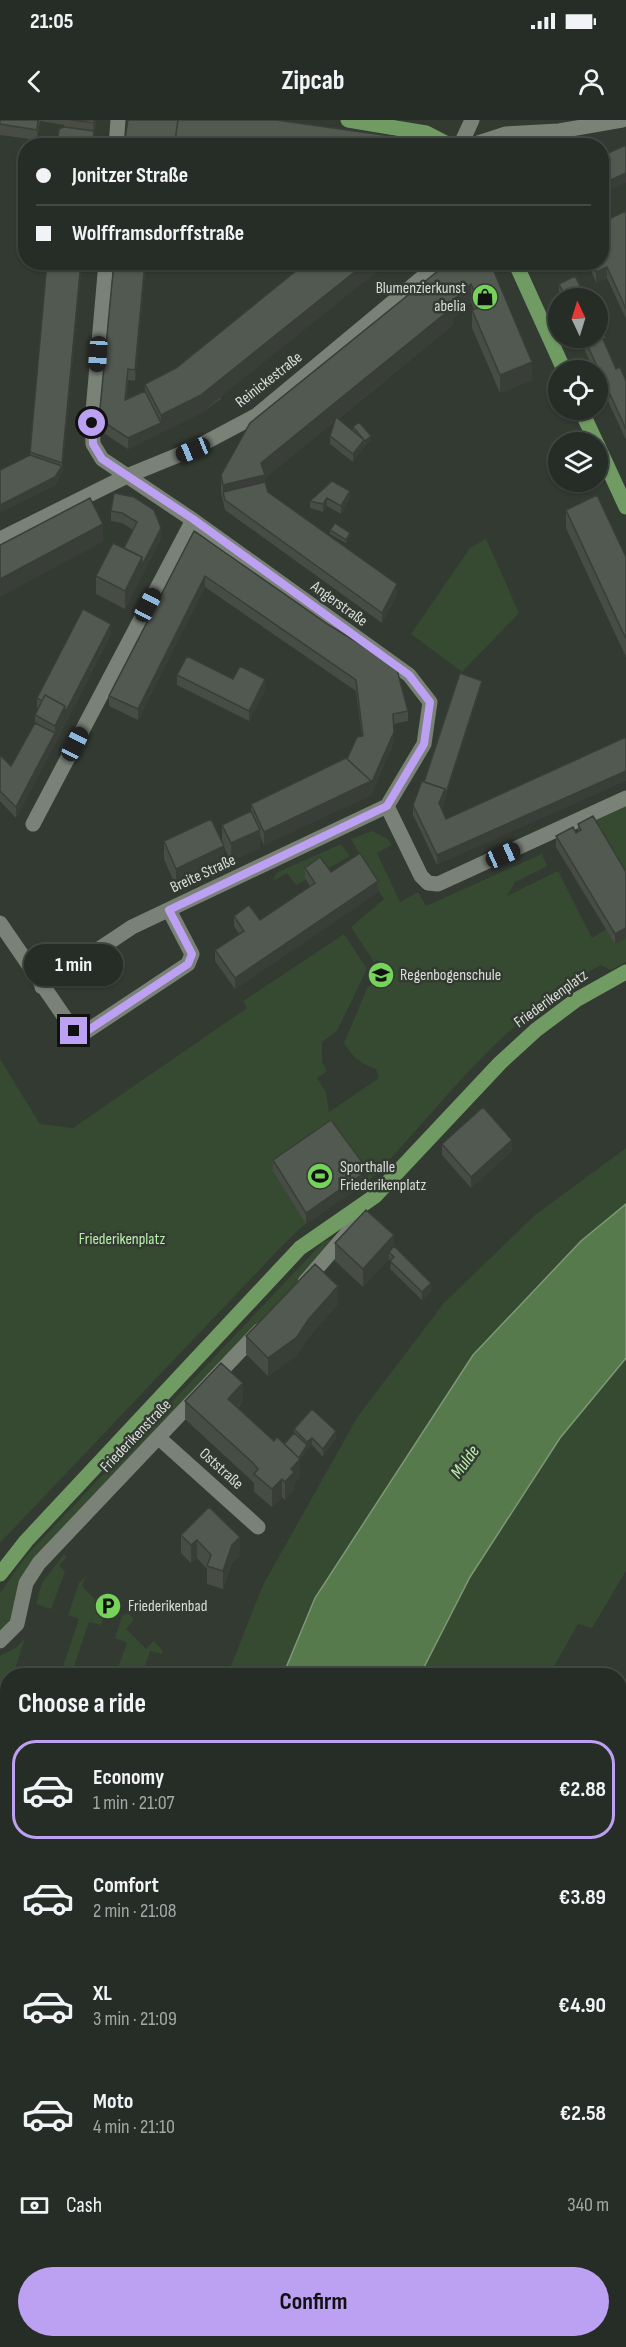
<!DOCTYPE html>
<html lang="en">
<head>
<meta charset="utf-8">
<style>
  :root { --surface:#262c26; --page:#2e342e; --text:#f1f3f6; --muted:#a4a7a7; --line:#424843; --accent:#bca0f2 }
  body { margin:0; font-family:"Sofia Sans Condensed",sans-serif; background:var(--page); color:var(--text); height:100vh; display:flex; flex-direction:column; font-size:22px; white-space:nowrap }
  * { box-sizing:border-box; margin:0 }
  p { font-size:20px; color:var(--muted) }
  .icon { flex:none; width:33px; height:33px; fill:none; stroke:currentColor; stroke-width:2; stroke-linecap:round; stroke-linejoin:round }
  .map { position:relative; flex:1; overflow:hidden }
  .sheet { position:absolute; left:0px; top:1548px; width:627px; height:680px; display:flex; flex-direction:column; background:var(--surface); border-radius:24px 24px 0 0; box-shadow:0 2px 4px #0004,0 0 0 2px var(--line) }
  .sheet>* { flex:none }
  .banner { position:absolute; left:18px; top:18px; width:591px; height:132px; border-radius:24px; box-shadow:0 2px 4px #0004,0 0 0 2px var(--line); display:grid; align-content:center; height:132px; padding:0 18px; background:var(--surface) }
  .needle { width:39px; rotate:356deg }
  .controls { position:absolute; left:548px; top:168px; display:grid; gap:12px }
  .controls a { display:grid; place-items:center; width:60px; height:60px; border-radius:50%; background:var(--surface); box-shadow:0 2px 4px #0004,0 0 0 2px var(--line); font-size:30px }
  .end { position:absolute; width:27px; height:27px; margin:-14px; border:8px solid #bca0f2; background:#111; box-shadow:0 0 0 3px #111 }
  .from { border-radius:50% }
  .bubble { position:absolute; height:42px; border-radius:21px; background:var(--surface); box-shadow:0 2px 4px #0004,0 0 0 2px var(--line); font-size:20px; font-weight:700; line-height:42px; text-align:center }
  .car { position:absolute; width:18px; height:36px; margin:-18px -9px; border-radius:8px; box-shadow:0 0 4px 2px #0007; background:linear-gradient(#222 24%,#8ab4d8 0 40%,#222 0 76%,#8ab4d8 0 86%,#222 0) }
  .banner b { display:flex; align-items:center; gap:21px; height:57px; font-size:22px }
  .banner b+b { border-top:2px solid var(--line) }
  .banner i { width:15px; height:15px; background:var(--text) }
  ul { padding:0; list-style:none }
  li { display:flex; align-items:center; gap:18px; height:99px; margin:0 12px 9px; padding:0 6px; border:3px solid transparent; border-radius:24px }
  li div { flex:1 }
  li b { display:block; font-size:22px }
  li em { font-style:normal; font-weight:700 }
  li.on { border-color:var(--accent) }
  li>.icon { width:54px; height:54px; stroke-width:1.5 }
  h2 { padding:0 18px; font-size:27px; line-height:72px }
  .pay { display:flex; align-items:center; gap:15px; height:66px; padding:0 18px; font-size:22px }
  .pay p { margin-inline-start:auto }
  .cta { display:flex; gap:12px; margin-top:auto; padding:12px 18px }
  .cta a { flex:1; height:69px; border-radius:36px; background:var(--accent); color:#111; font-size:24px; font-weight:700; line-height:69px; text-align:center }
  .status { display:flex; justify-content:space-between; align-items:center; height:42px; padding:0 30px; background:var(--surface); direction:ltr }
  .status svg { height:16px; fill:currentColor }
  header { display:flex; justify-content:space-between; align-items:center; height:78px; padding:0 18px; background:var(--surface); font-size:27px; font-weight:700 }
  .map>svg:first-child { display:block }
</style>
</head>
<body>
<div class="status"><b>21:05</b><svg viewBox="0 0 49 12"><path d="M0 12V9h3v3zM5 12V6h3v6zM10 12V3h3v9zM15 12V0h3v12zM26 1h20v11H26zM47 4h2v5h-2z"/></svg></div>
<header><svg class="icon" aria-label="back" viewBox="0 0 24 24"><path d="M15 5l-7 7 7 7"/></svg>Zipcab<svg class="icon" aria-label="person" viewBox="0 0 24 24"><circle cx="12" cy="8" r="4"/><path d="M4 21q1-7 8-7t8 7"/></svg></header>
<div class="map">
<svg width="626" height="2227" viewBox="0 0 626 2227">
  <rect width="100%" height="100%" fill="#333a32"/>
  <path fill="#354a30" d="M486,419L519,493L462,552L411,514L470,428Z
    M626,685V763L591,701Z
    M372,711L388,719L392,725L377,733L400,782L418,772L426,786L542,734L547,746L515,762L507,776L558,751L592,818L607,809L626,818V842L611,850L601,845C505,898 454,970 382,1048C361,1070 332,1084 308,1102C298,1109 290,1119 281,1127L0,1423V939L40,1004L73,1008L247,888L243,881L344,814L367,849L337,911L322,922V942L327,951L317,958L326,972L329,992L379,958L376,949C360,944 353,937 344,923L368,866L378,864L383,849L378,840L374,842L351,807L384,779L360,744L363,740L351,719Z
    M341,724L350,736C331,748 313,756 296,765L287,753L275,760L274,757L278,752Z
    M626,1028V1084L581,1121L473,1235L315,1478L283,1555L227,1556L263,1465L358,1296L444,1183L535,1095Z
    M339,1116L285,1177L29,1447L12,1499L0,1513V1473L26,1436L307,1139L323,1122Z
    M626,1238V1451L592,1508L578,1504L549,1555L420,1556L470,1457L560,1318Z
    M64,1434L67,1437L59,1445L65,1452L51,1489L36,1484L42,1463Z
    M86,1456L82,1466L100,1485L110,1477L101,1505L89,1502L71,1555H60L79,1499L68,1495L79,1463Z
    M128,1493L134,1499L126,1509L146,1529L154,1521L163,1531L162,1534L150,1531L142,1555H115L127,1523L115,1518L122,1496Z
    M25,1518L13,1555L8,1556L7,1572L0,1595V1536L17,1527Z
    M0,1872L7,1888V1992L0,1985V1970L5,1964L0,1961Z
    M7,2172L8,2220H67L68,2227H0V2173Z
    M251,2220H470L483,2227H250Z"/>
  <path fill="#567a4c" stroke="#7e9876" stroke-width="1.5" d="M626,1084V1238L560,1318L470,1457L420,1555H283L315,1478L473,1235L581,1121Z
    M152,2220H251L250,2227H152Z"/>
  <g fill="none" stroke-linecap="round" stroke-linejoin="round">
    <path stroke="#7a8278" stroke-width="15" d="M116,26L118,0
      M460,26L472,0
      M469,26L506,14L559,11L622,0
      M106,142L92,303L93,324L102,339L193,400L409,555L430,582L424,624L387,686
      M0,419L127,356L193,329L257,295L441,142
      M387,686L421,756L428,763L438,764L626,678
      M33,704L193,400
      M0,803L74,911L84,913L188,844L192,834L169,790
      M42,867L132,807L387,686
      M305,1162L350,1110L360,1088
      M159,1318L258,1407
      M0,1521L17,1504L26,1463L39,1443L260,1210"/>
    <path stroke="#709c64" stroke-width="15" d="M348,0L426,13L451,26
      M515,142L564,250
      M581,290L596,322
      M597,324L626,387
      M0,1454L26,1421L300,1128L375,1076L500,943L536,910L576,880L626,852
      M620,1863L626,1858
      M0,2125L8,2124
      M620,2137H626
      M0,2146H8"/>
  </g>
  <path fill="#474d45" d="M0,0H96L93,26L64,7V5L40,1L37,20L0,15Z
    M128,0L415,26H124Z
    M626,91V199L607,158L596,163L588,142H602Z
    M47,142H82L62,353L55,365L0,392V350L30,335Z
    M114,142H146L135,261L128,260L126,280L145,271V264L222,278L201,293L128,329L99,310V299Z
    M490,142L532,260L500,273L472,208V190H474L471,182L453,199V205L338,299L353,311V307L371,320L365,325L364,324V327L353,342L330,324V316L335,301L265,358L268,372L397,475L382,503L225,390L221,373V355Z
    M559,164L586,178H561L559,174Z
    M579,218H597L606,226L616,249L626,261V320L597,257V250H594Z
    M332,361L350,378L341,394L327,386L323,392L310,388V381Z
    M114,373L161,418L125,489L96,474V456L124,428L133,410L122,403L111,401V391Z
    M566,390L626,437V537L566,408Z
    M330,410L350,416L346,423L330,414Z
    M194,411L408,591V601L393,604L394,622L371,675L264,725L260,716V728L231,741L224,727V744L176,767L164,739V721L222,723V705L251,692V684L347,639L362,616L356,571L205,467L138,600L109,586V576Z
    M111,514L55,624L16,698L0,681V635L11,646L35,603V595L38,589H37V578Z
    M177,555L233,559L265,569L249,601L177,565Z
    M482,564L442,688L437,745L413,695V685L424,662Z
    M578,704L626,752L615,824L556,727V716L576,713L578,712Z
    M305,748L331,752L378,772L235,869L215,841V830L239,814L234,806V796L260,800L310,766L305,758Z
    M442,1024L512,1031L471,1068L442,1035Z
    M273,1040L368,1061L306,1104L273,1051Z
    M335,1123L394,1126L431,1171L422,1180L390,1149L391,1141L389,1139L363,1167L335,1141Z
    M338,1184L308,1218L297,1235L268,1256L246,1234V1216Z
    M185,1281H243L238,1288L274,1321L284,1324L294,1313V1309L336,1318L323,1337L312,1325L307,1329L300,1340V1357L294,1364V1370L285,1380L282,1377L272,1387L254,1372V1363L253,1362L185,1299Z
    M209,1387L240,1435L232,1443L223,1469L207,1464V1449L197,1438L191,1443L181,1433V1415Z
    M626,1733V1807L620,1799V1738Z"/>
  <path fill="#393e38" d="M38,0H39L37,20V10Z
    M94,0H96L93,26H92Z
    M626,53V63L602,74V64Z
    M81,142H82L62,353L55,365L0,392V385L62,346Z
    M145,142H146L135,261V250Z
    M367,142H389L201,293L128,329V318L161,303V295Z
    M607,147V158L596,163V152Z
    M471,164V182L453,199V205L265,358V373L223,372V383V365L261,343L450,183Z
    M532,242V260L500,273V255Z
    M371,316V320L365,325V321Z
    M364,320V327L353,342V334Z
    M350,371V378L341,394V386Z
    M327,378V386L323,392V384Z
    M103,404V422L0,477V459Z
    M161,408V418L125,489V471L142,437Z
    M350,413V416L346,423V420Z
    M205,456V467L138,600V589Z
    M397,464V475L382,503V493Z
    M111,504V514L55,624V606L65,586Z
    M265,559V569L249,601V591Z
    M482,561V564L445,679L439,694V683Z
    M394,612V622L371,675L264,725V712L371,661Z
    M55,613V624L16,698V687Z
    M626,651V661L437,745V735Z
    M260,710V728L231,741V723Z
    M224,726V744L176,767V749Z
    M378,761V772L235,869V858Z
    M626,808V818L615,824V814Z
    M512,1020V1031L471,1068V1057Z
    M368,1050V1061L306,1104V1093Z
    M394,1115V1133L389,1132V1139L363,1167V1149Z
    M431,1163V1171L422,1180V1172Z
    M338,1166V1184L308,1218L297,1235L268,1256V1238L308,1200Z
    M243,1263V1281L228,1297V1279Z
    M336,1311V1318L323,1337V1329Z
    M312,1318V1325L307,1329L300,1340V1357L294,1364V1370L285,1380V1362L291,1349L307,1325V1322Z
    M282,1359V1377L272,1387V1369Z
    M240,1417V1435L232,1443L223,1469V1451L232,1425Z
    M197,1420V1438L191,1443V1425Z
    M626,1961V1975L620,1979V1966Z"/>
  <path fill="#525950" stroke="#393e38" stroke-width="1.5" d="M0,0H38L37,10L0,4Z
    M71,0H94V3Z
    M128,0H178L175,21L176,22L144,17L142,26H124Z
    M178,0H276L412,19L415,26H205L175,21Z
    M64,7L94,11L92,26H57L59,9Z
    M626,25V53L602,64V36Z
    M626,91V189L607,147L596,152L592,142H602V102Z
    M47,142H81L62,343L30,332Z
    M114,142H145L135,250L128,249L125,280L145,271L161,303L128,318L99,299Z
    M307,142H367L201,275L161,295L145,264L176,248Z
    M449,142H490L532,242L500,255L472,190L481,187L471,164L450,183L453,187L261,343L265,355L223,365L221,355L250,303Z
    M575,156L586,178H566L559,164Z
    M597,201L606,218L603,219L616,249L620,247L626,261V309L584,218H597Z
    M336,297L364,320L353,334L330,316Z
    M359,302L371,316L365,321L353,307Z
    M30,335L62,346L55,357L0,385V350Z
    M332,361L350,371L341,386L327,378L323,384L310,381Z
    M265,362L268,372L397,464L382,493L225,380L223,372Z
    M114,373L134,377L154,390L161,408L142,445V437L124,428L137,402L122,393L111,391Z
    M597,375L626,437V519L566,390Z
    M90,378L103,404L0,459V425Z
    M335,403L350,413L346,420L330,410Z
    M194,411L329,505L396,546L408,591L393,594L394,612L371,664V661L347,639L357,617L363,616L356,560L205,456L138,589L109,576Z
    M113,423L142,437L125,471L96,456Z
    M83,489L111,504L65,593V586L45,575L42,581L37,578Z
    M187,536L233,559L240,546L265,559L249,591L177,555Z
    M460,553L482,561L445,676V669L424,662Z
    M45,575L65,586L55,606L35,595Z
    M35,603L55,613L16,687L0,671V635L11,646Z
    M626,617V651L437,735L413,685L422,661L445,669L439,683L446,699Z
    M346,638L371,661L264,712L251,684Z
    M251,691L260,710L231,723L222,705Z
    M593,696L626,752V808L615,814L556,716L573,707L576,713L581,710L578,704Z
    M211,699L224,726L176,749L164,721Z
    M360,733L378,761L235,858L215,830L244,811L234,796L249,785L260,800L315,763L305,748L320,737L331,752Z
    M483,987L512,1020L471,1057L442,1024Z
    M331,1000L368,1050L306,1093L273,1040Z
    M366,1090L394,1115L363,1149L335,1123Z
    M394,1126L431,1163L422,1172L390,1141L394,1137L389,1132Z
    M315,1144L338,1166L308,1200L297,1217L268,1238L246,1216Z
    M221,1243L243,1263L228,1279L274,1321L277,1317L300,1339L291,1349L294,1352L285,1362L282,1359L272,1369L254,1354L258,1349L253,1343L185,1281Z
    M312,1289L336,1311L323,1329L312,1318L307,1322L294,1309Z
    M294,1313L307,1325L299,1338L284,1324Z
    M209,1387L240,1417L232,1425L223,1451L207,1446L211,1435L197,1420L191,1425L181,1415Z
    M626,1733V1797L620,1788V1738Z
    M620,1949L626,1957V1961L620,1966Z
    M341,2220H366V2227H341Z"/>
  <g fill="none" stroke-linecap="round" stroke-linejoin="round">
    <path stroke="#bca0f2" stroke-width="8" d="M74,911L84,913L188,844L192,834L169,790L387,686L424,624L430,582L409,555L193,399L102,339L93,324L92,303"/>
  </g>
  <defs>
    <symbol id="shop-disc" viewBox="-11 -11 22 22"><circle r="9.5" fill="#75d25b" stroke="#333a32"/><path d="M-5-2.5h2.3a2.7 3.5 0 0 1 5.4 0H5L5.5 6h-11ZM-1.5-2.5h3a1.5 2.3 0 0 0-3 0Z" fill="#111"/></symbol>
    <symbol id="school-disc" viewBox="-11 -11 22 22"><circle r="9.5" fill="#75d25b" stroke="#333a32"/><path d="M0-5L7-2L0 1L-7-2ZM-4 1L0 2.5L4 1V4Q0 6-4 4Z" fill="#111"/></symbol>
    <symbol id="stadium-disc" viewBox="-11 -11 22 22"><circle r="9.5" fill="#75d25b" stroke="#333a32"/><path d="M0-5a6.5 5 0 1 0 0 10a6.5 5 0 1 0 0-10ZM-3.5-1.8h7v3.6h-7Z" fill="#111"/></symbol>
    <symbol id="parking-disc" viewBox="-11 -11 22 22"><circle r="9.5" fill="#75d25b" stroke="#333a32"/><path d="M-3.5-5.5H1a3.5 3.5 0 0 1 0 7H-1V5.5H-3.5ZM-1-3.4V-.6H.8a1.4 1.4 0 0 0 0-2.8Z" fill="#111"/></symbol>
  </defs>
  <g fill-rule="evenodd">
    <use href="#shop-disc" x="470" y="162" width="30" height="30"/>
    <use href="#school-disc" x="366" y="840" width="30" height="30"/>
    <use href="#stadium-disc" x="305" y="1041" width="30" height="30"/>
    <use href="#parking-disc" x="93" y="1471" width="30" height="30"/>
  </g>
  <g text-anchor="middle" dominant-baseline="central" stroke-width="5" stroke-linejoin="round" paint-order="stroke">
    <g font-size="16" fill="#daded9" stroke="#333a32" text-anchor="start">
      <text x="466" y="168" text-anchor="end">Blumenzierkunst<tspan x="466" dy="18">abelia</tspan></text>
      <text x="400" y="855">Regenbogenschule</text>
      <text x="340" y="1047">Sporthalle<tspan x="340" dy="18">Friederikenplatz</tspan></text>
      <text x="128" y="1486">Friederikenbad</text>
    </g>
    <g font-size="16" fill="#daded9" stroke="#333a32">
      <text transform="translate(269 260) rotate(-38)">Reinickestraße</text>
      <text transform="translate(339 484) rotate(36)">Angerstraße</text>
      <text transform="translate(203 754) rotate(-25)">Breite Straße</text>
      <text transform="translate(551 879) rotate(-36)">Friederikenplatz</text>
      <text transform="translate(136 1316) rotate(-46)">Friederikenstraße</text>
      <text transform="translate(221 1349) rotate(42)">Oststraße</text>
    </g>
    <g font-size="16" fill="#b8f0a9" stroke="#333a32">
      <text x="122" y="1119">Friederikenplatz</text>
    </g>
    <g font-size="18" font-style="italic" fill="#bbf3ac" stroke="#333a32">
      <text transform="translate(465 1342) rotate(-54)">Mulde</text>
    </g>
  </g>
</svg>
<div class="controls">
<a><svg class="needle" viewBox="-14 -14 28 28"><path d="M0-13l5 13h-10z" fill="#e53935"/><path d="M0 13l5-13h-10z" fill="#a4a7a7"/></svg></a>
<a><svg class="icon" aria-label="locate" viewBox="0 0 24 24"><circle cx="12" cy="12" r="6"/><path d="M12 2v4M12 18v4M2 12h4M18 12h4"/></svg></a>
<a><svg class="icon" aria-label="layers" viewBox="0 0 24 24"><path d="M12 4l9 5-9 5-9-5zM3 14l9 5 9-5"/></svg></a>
</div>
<i class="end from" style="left:92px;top:303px"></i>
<i class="end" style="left:74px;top:911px"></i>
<div class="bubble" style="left:24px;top:824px;width:99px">1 min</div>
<i class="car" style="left:98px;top:234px;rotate:184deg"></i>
<i class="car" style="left:193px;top:330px;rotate:248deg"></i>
<i class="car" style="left:148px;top:485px;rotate:28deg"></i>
<i class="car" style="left:75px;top:624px;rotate:27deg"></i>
<i class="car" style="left:503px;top:735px;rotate:66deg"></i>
<div class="banner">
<b><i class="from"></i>Jonitzer Straße</b>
<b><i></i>Wolfframsdorffstraße</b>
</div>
<section class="sheet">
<h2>Choose a ride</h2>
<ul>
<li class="on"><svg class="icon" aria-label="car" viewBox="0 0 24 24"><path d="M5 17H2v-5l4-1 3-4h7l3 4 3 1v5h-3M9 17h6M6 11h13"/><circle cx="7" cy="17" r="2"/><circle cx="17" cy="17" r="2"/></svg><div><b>Economy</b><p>1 min · 21:07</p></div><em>€2.88</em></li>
<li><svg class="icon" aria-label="car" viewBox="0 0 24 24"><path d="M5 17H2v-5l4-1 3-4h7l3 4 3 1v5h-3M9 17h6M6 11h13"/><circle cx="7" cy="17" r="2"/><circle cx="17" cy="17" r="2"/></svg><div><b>Comfort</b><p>2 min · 21:08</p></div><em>€3.89</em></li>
<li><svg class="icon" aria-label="car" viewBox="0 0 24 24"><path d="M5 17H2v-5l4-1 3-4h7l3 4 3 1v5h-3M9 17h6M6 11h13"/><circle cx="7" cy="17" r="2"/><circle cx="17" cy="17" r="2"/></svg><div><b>XL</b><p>3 min · 21:09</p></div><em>€4.90</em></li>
<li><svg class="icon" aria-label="car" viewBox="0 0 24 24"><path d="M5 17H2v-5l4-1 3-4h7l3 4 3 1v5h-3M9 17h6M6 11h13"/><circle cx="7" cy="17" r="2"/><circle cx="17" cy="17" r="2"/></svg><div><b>Moto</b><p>4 min · 21:10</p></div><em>€2.58</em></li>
</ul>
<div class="pay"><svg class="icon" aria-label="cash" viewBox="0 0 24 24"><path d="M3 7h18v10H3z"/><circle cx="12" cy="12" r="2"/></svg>Cash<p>340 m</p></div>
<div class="cta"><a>Confirm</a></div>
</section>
</div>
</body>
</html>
